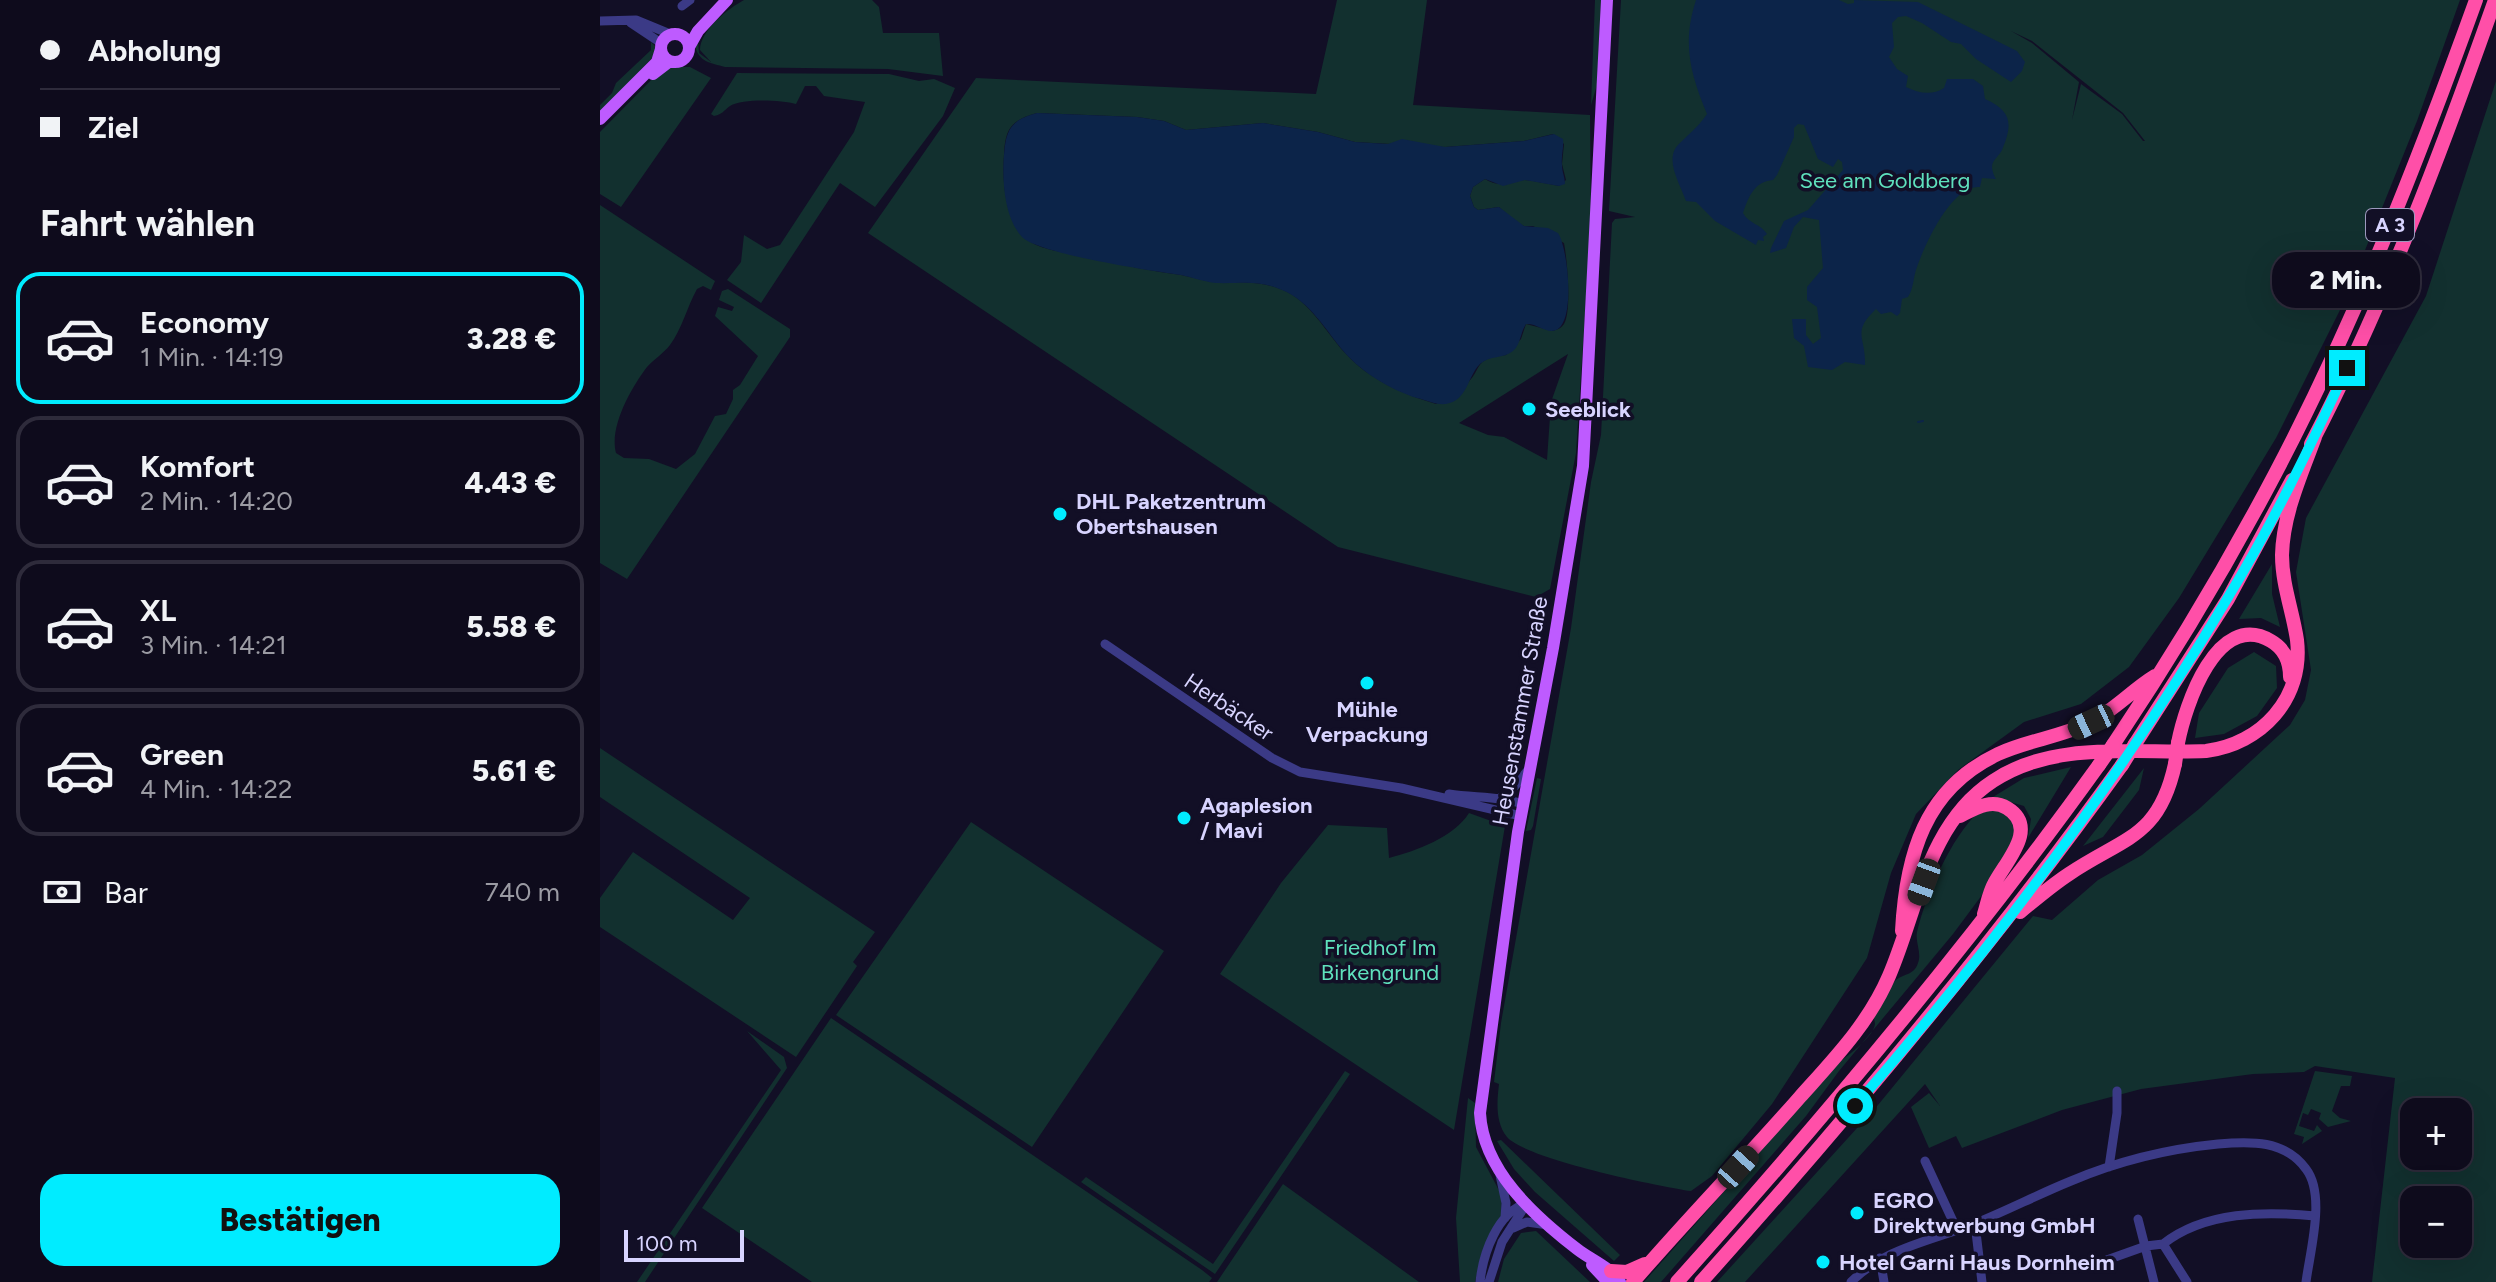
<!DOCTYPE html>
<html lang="de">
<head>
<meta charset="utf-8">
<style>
  :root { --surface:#0e0b1c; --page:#171425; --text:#f1f3f6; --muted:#9b9ba3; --line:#2e2b3b; --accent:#00ecff }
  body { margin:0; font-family:Figtree,sans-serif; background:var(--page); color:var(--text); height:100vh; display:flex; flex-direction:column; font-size:30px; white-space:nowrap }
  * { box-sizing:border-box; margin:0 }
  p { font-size:26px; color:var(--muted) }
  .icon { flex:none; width:44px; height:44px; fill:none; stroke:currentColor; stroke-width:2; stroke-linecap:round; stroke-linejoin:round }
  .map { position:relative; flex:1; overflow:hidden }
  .panel { display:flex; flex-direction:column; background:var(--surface); width:600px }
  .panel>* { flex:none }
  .hud { display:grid; align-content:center; height:176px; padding:0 40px; background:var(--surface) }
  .controls { position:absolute; left:1800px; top:1098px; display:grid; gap:16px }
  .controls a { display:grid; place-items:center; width:72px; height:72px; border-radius:16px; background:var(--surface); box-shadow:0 8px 32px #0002,0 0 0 2px var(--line); font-size:40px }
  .scale { position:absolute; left:24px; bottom:20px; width:120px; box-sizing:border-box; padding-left:8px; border:4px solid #d8d4ff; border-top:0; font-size:22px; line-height:28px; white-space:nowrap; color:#d8d4ff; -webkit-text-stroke:6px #120f26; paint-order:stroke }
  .end { position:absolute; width:36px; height:36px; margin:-18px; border:10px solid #00ecff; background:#111; box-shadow:0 0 0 4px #111 }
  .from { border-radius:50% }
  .bubble { position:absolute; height:56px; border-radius:24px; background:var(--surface); box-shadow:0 8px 32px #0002,0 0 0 2px var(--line); font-size:26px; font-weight:800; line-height:56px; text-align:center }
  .car { position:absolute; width:24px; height:48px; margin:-24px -12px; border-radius:10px; box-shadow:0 0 6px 2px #0007; background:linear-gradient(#222 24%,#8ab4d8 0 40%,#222 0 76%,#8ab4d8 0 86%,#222 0) }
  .hud b { display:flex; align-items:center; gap:28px; height:76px; font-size:30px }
  .hud b+b { border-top:2px solid var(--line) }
  .hud i { width:20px; height:20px; background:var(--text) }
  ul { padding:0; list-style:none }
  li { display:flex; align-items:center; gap:24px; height:132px; margin:0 16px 12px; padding:0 24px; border:4px solid var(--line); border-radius:24px }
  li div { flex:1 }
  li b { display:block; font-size:30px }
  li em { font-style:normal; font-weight:800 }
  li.on { border-color:var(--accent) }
  li>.icon { width:72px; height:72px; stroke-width:1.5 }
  h2 { padding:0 40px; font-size:36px; line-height:96px }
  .pay { display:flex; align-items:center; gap:20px; height:88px; padding:0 40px; font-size:30px }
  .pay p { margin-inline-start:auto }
  .primary-button { display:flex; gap:16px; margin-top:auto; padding:16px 40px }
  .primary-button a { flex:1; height:92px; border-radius:24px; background:var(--accent); color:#111; font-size:32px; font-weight:800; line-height:92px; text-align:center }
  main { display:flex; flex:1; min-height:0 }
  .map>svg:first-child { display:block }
</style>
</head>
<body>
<main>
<section class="panel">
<div class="hud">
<b><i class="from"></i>Abholung</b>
<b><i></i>Ziel</b>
</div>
<h2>Fahrt wählen</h2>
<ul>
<li class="on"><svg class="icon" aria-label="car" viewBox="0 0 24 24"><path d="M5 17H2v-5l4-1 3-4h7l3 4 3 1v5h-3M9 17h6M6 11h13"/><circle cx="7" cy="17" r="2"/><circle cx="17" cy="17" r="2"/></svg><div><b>Economy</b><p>1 Min. · 14:19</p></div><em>3.28 €</em></li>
<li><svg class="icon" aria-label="car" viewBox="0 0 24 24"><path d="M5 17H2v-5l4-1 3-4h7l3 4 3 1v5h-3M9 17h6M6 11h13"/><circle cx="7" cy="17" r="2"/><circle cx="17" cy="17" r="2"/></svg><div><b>Komfort</b><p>2 Min. · 14:20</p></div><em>4.43 €</em></li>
<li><svg class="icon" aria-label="car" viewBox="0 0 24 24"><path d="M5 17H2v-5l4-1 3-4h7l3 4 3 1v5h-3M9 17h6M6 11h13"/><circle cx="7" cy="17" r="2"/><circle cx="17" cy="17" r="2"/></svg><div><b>XL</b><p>3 Min. · 14:21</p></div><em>5.58 €</em></li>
<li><svg class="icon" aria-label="car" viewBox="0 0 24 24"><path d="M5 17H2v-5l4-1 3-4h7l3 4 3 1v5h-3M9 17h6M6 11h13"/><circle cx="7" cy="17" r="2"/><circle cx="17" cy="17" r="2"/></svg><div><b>Green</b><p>4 Min. · 14:22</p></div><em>5.61 €</em></li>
</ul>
<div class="pay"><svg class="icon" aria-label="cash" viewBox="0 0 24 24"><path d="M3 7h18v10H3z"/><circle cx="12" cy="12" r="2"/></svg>Bar<p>740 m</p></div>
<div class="primary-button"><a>Bestätigen</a></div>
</section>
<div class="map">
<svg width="1896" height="1282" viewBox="0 0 1896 1282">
  <rect width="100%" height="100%" fill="#120f26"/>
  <path fill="#12302f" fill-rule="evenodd" d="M144,0H272L279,7L283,33H339L343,76L288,69L125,67C111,63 98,62 95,45L98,41L99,53L111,62L100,50C100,30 129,8 144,0Z
    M737,0H827L813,105L990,115L991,219L976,453L950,589L936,597L738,547L268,233L376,78L716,94ZM437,113L537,117L564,121L586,130L663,123L718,132L755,142L845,147L924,141L953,134L964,144L962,164L966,180L959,186C948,184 936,181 925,180C908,180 901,189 885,179L873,187L870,196L874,207L878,210L899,207L915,222L924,226H933L964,243C967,258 972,311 964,324C960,329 958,329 953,331L926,324L921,339L906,355C871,358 883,371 865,385C856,392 845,398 836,404C803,394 770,380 746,354C726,333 711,302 683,290C659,280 641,283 617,282C605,282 593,277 581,275C551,271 522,265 492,258C474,253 443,252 428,240C405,221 402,183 404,155C405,129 411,120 437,113ZM968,354L951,402L947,460L904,437L888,435L859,423Z
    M995,0H1001L997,85L991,105Z
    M1021,0H1860L1817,121L1745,300L1676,438L1579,598L1529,667L1481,704L1424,722L1358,770L1316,814L1291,873L1267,958L1172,1104L1112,1176L1091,1191C1057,1186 926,1159 907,1137C895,1122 897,1101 899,1084L894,1082L901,1023L971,628L991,482L1001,435L1012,223L1015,219L1035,217L1009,211ZM1411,31L1432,41L1523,113L1545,141H1543L1522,114L1481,84L1472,120L1479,82L1432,43Z
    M51,42L55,46V55L0,112V105L12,93L16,83L51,50Z
    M67,67H90L111,78L21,207L0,194V132L61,70Z
    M137,73L289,74L319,81L334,79L355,88L343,116L275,207L240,183L161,303L127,280L141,262L144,235L167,249L180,245L254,132L265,102L224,96L216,86H205L196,104C181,100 143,98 130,106C123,111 123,114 114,116L111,114Z
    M1896,81V1282H1772L1795,1078L1715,1066L1704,1072L1653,1074L1541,1089L1462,1110L1362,1148L1356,1136L1329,1148L1311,1107L1329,1093L1340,1106L1325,1084L1145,1282H1117L1278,1105L1433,916L1452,920L1498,880L1542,855L1599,809L1690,725L1705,700L1711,670L1696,572L1706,518L1826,296ZM1814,1112H1858V1156H1814ZM1814,1200H1858V1244H1814Z
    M0,205L115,281L111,290L103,286L97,289C87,307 82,329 70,345C63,354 54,359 47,367C31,388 9,427 16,453L24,458L49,459L76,469L95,454L115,416L126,414L133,399V390L140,385L158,356L115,316L118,307L132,311L134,307L119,300L122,291L128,289L190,329V337L27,579L0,563Z
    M1672,564V594L1680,627L1661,618L1639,619Z
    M1654,652L1676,666L1677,688L1657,716L1624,734L1595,738L1599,713L1628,668Z
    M0,748L275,932L253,962L257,966L196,1057L0,927V898L33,852L133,920L150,898L0,797Z
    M1471,767L1428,838L1431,819L1424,806L1393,797L1424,778Z
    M1544,768L1539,790L1503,837L1483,846Z
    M937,778L941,779L933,826L931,830L926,831Z
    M1400,809L1414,824L1416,835L1382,895L1353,934L1239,1071L1206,1116L1061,1282H1044L1237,1064C1247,1056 1273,1038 1275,1024C1275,1022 1274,1020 1274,1018C1274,1012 1290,986 1295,981C1303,973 1314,976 1318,963C1322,953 1315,942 1317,932C1326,894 1351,838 1379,811Z
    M869,813L905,826L854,1130L620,974L681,883L728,825L787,828L789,858C816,851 854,837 869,813Z
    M371,822L564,951L432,1147L236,1015Z
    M231,1018L602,1270L612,1278L609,1282H212L102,1208Z
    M147,1031L184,1057L187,1068L45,1282H37L181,1070Z
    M745,1071L750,1074L615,1274L481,1182L486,1177L613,1264Z
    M1715,1071L1752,1076L1750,1086H1741L1732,1111L1740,1118L1751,1121L1728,1127L1719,1119L1721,1113L1711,1109L1708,1115L1703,1113L1699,1126L1714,1131L1717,1125L1722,1131L1702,1144L1704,1137L1694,1134Z
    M868,1098L875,1103L876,1147L902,1196L901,1217L882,1252L875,1282H860L856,1218Z
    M901,1140L1020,1255L1014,1261L935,1192L914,1169L897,1141Z
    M683,1184L819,1282H617Z
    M936,1231L990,1282H898L904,1259L921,1233Z"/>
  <path fill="#0c2449" d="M1096,0H1239L1248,4L1254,3V0L1318,2L1417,51L1425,62L1422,71L1411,82L1376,59L1361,44L1351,42L1322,23L1306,16L1298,17L1292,23L1294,47L1289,57L1297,69L1308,76L1306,87C1318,93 1332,96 1344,88L1347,79H1373L1383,86L1385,99C1412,111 1413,124 1402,150C1399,156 1392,160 1392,167C1392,170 1394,176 1396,179L1382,178L1380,187C1352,184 1325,244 1317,267C1313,277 1314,288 1308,297L1302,299L1300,313L1297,316L1291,312L1281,314L1276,309C1251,333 1266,336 1265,365L1245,362L1232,370L1208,367L1204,346L1194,338L1192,319H1206V335L1213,344L1221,338L1217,307L1207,300V287L1223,268L1219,220L1203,217L1194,227L1186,248L1170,253L1171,248L1184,221L1208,210L1243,170L1242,162L1238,159L1233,167L1218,159L1204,125L1198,124L1194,128V137L1177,175L1173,180C1154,182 1149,196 1143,213C1149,224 1161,224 1167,234L1163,237L1164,241L1158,240L1156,245L1115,221L1096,202L1086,201C1080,183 1062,157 1081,142C1091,132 1099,126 1107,114C1090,73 1082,43 1096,0Z
    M437,113L537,117L564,121L586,130L663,123L718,132L755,142L788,144L802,139L845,147L924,141L954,134L963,139C964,148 961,156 962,165C962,172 965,177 965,184L959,186L925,180L903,186L885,179L873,187L870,196L874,207L878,210L899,207L924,226L948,228L958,233C968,248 976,322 956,330C946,334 937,323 926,324C920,333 921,344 913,351C903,359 890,355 880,364C867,377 868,400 846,404C836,405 826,400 817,398C791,390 763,373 745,353C726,331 710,301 682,290C656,279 642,284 616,283C604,282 592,277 581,275C553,271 439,254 422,237C404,218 402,180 404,155C406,129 411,120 437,113Z"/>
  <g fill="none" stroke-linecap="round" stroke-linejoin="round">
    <path stroke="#0c2449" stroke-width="2" d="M1318,422L1323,421"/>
    <path stroke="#3b3a86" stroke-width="9" d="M82,6L90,0
      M0,21L36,20L70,34
      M31,23L61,43
      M505,644L672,758L700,772L801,788L921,816
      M849,794C874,798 899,796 923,804
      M901,797L914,787L929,769
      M1325,1161L1357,1230
      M1509,1167L1517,1113V1091
      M900,1175L906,1203L905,1218
      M1538,1219L1554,1282
      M1375,1224L1382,1282
      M913,1228L927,1222L948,1225
      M1563,1244C1605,1211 1665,1211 1715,1216
      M1563,1244L1587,1282
      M1280,1258L1284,1282
      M1490,1266L1546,1246L1563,1244
      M880,1282C883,1254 897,1212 927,1203
      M889,1282L902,1242L927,1203
      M1251,1282C1286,1247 1332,1241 1376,1223C1408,1210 1439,1194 1471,1181C1518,1161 1567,1149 1618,1144C1651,1141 1685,1140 1706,1169C1726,1195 1710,1251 1706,1282"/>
    <path stroke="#be5bff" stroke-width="12" d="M1007,0L983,466L953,648L918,832L880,1113C883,1170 933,1215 977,1249C991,1260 1010,1267 1020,1282
      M61 48a14 14 0 1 1 28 0a14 14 0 1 1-28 0Z
      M89,47L98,31L127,0
      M53,74L70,61
      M0,119L57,62L61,49
      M992,1265L1008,1282"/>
    <path stroke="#ff4fa8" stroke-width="14" d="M1711,444C1785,302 1842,150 1895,0
      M1578,743C1585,706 1617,609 1671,641C1685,649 1690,662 1690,677
      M1535,744L1628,599L1692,480
      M1513,745C1572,657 1626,567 1675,474C1755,322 1818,161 1876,0
      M1360,816C1374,809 1391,798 1407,808C1440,828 1405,862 1394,884C1389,893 1387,905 1384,914
      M1420,912C1436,899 1452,885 1469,874C1524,837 1559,838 1575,764
      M1302,931C1306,856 1324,789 1398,754C1428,740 1461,737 1491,722C1515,710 1532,690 1555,676
      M1011,1271L1027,1272L1045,1264
      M1033,1282C1087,1219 1145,1160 1200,1097C1234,1059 1269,1023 1289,976C1318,909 1327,824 1393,781C1454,740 1536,754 1606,751C1661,744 1704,699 1697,640C1693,612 1682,585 1682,555C1683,514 1701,475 1715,437
      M1077,1282C1226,1116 1369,946 1499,765
      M1101,1282C1250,1116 1392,946 1522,765"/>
    <path stroke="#ff4fa8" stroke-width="14" d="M1575,764L1578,743
      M1499,765L1513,745
      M1522,765L1535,744"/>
  </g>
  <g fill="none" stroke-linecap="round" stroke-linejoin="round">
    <path stroke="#00ecff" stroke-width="10" d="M1255,1106C1392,948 1520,780 1627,599C1672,525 1710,447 1747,368"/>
  </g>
  <g fill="#00ecff" stroke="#120f26" stroke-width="3">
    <circle cx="929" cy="409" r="8"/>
    <circle cx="460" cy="514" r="8"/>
    <circle cx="767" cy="683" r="8"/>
    <circle cx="584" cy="818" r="8"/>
    <circle cx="1257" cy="1213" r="8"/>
    <circle cx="1223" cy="1262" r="8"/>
  </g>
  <g text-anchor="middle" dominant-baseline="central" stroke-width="7" stroke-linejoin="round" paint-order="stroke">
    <rect fill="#120f26" stroke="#9d99be" stroke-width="2" x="1766" y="209" width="48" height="32" rx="6"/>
    <g font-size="20" font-weight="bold" fill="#d8d4ff">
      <text x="1790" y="225">A 3</text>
    </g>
    <g font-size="22" fill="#5fe1bd" stroke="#120f26">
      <text x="1285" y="180">See am Goldberg</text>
      <text x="780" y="947">Friedhof Im<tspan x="780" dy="25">Birkengrund</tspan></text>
    </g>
    <g font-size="22" font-weight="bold" fill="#d8d4ff" stroke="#120f26" text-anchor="start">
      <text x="945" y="409">Seeblick</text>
      <text x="476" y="501">DHL Paketzentrum<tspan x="476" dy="25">Obertshausen</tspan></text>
      <text x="767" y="709" text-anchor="middle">Mühle<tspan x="767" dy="25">Verpackung</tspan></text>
      <text x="600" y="805">Agaplesion<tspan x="600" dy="25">/ Mavi</tspan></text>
      <text x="1273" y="1200">EGRO<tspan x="1273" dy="25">Direktwerbung GmbH</tspan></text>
      <text x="1239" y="1262">Hotel Garni Haus Dornheim</text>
    </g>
    <g font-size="22" fill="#d8d4ff" stroke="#120f26">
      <text transform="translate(629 707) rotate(34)">Herbäcker</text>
      <text transform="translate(920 711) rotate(-80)">Heusenstammer Straße</text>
    </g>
  </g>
</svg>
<div class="controls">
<a>+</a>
<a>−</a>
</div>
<div class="scale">100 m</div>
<i class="end from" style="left:1255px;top:1106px"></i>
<i class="end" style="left:1747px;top:368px"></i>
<div class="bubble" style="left:1672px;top:252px;width:148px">2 Min.</div>
<i class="car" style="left:1491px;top:722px;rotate:245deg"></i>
<i class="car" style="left:1324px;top:882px;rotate:200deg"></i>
<i class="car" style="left:1138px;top:1167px;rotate:42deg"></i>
</div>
</main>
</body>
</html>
